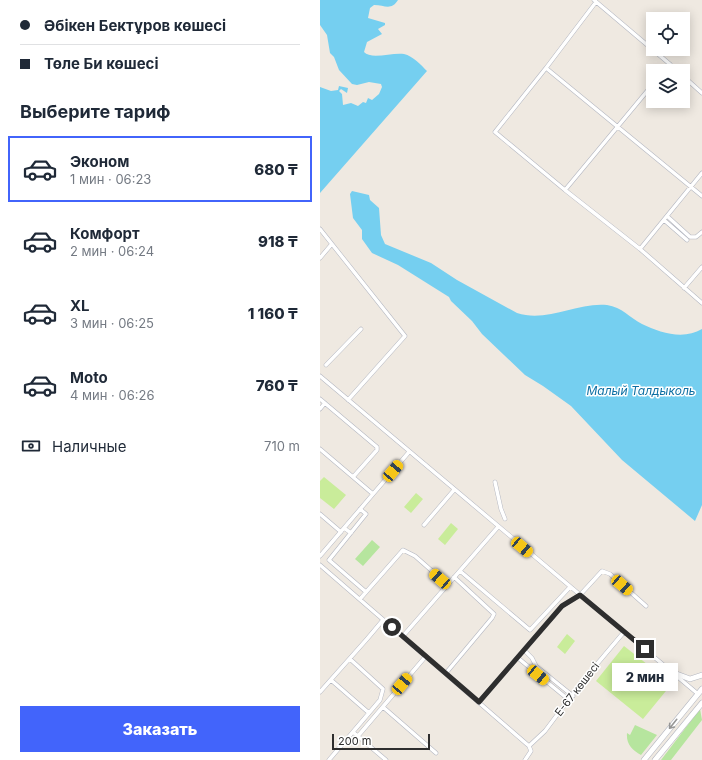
<!DOCTYPE html>
<html lang="ru">
<head>
<meta charset="utf-8">
<style>
  :root { --surface:#fff; --page:#f2f2f3; --text:#1f2937; --muted:#747a83; --line:#e0e1e3; --accent:#4264fb }
  body { margin:0; font-family:Inter,sans-serif; background:var(--page); color:var(--text); height:100vh; display:flex; flex-direction:column; font-size:15px; white-space:nowrap }
  * { box-sizing:border-box; margin:0 }
  p { font-size:13px; color:var(--muted) }
  .icon { flex:none; width:22px; height:22px; fill:none; stroke:currentColor; stroke-width:2; stroke-linecap:round; stroke-linejoin:round }
  .map { position:relative; flex:1; overflow:hidden }
  .panel { display:flex; flex-direction:column; background:var(--surface); width:320px }
  .panel>* { flex:none }
  .guide { display:grid; align-content:center; height:88px; padding:0 20px; background:var(--surface) }
  .fabs { position:absolute; left:326px; top:12px; display:grid; gap:8px }
  .fabs a { display:grid; place-items:center; width:44px; height:44px; border-radius:0px; background:var(--surface); box-shadow:0 2px 10px #0003; font-size:20px }
  .scale { position:absolute; left:12px; bottom:10px; width:98px; box-sizing:border-box; padding-left:4px; border:2px solid #2e2e2e; border-top:0; font-size:11px; line-height:14px; white-space:nowrap; color:#2e2e2e; -webkit-text-stroke:3px #fff; paint-order:stroke }
  .end { position:absolute; width:18px; height:18px; margin:-9px; border:5px solid #2e2e2e; background:#fff; box-shadow:0 0 0 2px #fff }
  .from { border-radius:50% }
  .bubble { position:absolute; height:28px; border-radius:0px; background:var(--surface); box-shadow:0 2px 10px #0003; font-size:13px; font-weight:800; line-height:28px; text-align:center }
  .car { position:absolute; width:12px; height:24px; margin:-12px -6px; border-radius:5px; box-shadow:0 0 3px 1px #0007; background:linear-gradient(#f5c518 24%,#345 0 40%,#f5c518 0 76%,#345 0 86%,#f5c518 0) }
  .guide b { display:flex; align-items:center; gap:14px; height:38px; font-size:15px }
  .guide b+b { border-top:1px solid var(--line) }
  .guide i { width:10px; height:10px; background:var(--text) }
  ul { padding:0; list-style:none }
  li { display:flex; align-items:center; gap:12px; height:66px; margin:0 8px 6px; padding:0 12px; border:2px solid transparent; border-radius:0px }
  li div { flex:1 }
  li b { display:block; font-size:15px }
  li em { font-style:normal; font-weight:800 }
  li.active { border-color:var(--accent) }
  li>.icon { width:36px; height:36px; stroke-width:1.5 }
  h2 { padding:0 20px; font-size:18px; line-height:48px }
  .pay { display:flex; align-items:center; gap:10px; height:44px; padding:0 20px; font-size:15px }
  .pay p { margin-inline-start:auto }
  .button { display:flex; gap:8px; margin-top:auto; padding:8px 20px }
  .button a { flex:1; height:46px; border-radius:0px; background:var(--accent); color:#fff; font-size:16px; font-weight:800; line-height:46px; text-align:center }
  main { display:flex; flex:1; min-height:0 }
  .map>svg:first-child { display:block }
</style>
</head>
<body>
<main>
<section class="panel">
<div class="guide">
<b><i class="from"></i>Әбікен Бектұров көшесі</b>
<b><i></i>Төле Би көшесі</b>
</div>
<h2>Выберите тариф</h2>
<ul>
<li class="active"><svg class="icon" aria-label="car" viewBox="0 0 24 24"><path d="M5 17H2v-5l4-1 3-4h7l3 4 3 1v5h-3M9 17h6M6 11h13"/><circle cx="7" cy="17" r="2"/><circle cx="17" cy="17" r="2"/></svg><div><b>Эконом</b><p>1 мин · 06:23</p></div><em>680 ₸</em></li>
<li><svg class="icon" aria-label="car" viewBox="0 0 24 24"><path d="M5 17H2v-5l4-1 3-4h7l3 4 3 1v5h-3M9 17h6M6 11h13"/><circle cx="7" cy="17" r="2"/><circle cx="17" cy="17" r="2"/></svg><div><b>Комфорт</b><p>2 мин · 06:24</p></div><em>918 ₸</em></li>
<li><svg class="icon" aria-label="car" viewBox="0 0 24 24"><path d="M5 17H2v-5l4-1 3-4h7l3 4 3 1v5h-3M9 17h6M6 11h13"/><circle cx="7" cy="17" r="2"/><circle cx="17" cy="17" r="2"/></svg><div><b>XL</b><p>3 мин · 06:25</p></div><em>1 160 ₸</em></li>
<li><svg class="icon" aria-label="car" viewBox="0 0 24 24"><path d="M5 17H2v-5l4-1 3-4h7l3 4 3 1v5h-3M9 17h6M6 11h13"/><circle cx="7" cy="17" r="2"/><circle cx="17" cy="17" r="2"/></svg><div><b>Moto</b><p>4 мин · 06:26</p></div><em>760 ₸</em></li>
</ul>
<div class="pay"><svg class="icon" aria-label="cash" viewBox="0 0 24 24"><path d="M3 7h18v10H3z"/><circle cx="12" cy="12" r="2"/></svg>Наличные<p>710 m</p></div>
<div class="button"><a>Заказать</a></div>
</section>
<div class="map">
<svg width="382" height="760" viewBox="0 0 382 760">
  <rect width="100%" height="100%" fill="#efe9e1"/>
  <path fill="#b6e59e" d="M52,540L60,547L43,566L35,559Z
    M380,709L382,720L351,760H341Z
    M315,725L337,735L321,755C312,750 306,744 307,733L310,735Z"/>
  <path fill="#c9ec9a" d="M4,477L26,495L14,509L0,498V481Z
    M96,493L103,499L91,513L84,507Z
    M131,523L138,529L125,545L118,539Z
    M247,634L255,641L245,654L237,647Z
    M304,646L346,679L350,686L323,719L276,681Z"/>
  <path fill="#75cff0" d="M0,0H78C71,11 65,5 54,5L50,8L48,18L65,23V25L58,29L62,34L47,42L44,52C51,60 73,52 84,54C93,56 101,65 107,71L0,193V87L11,91L18,90L19,86L28,88L27,93L21,89L19,91L22,94L23,105L31,103L38,106L43,102L46,103L48,98L52,100L59,94L62,87L61,84L49,82L37,85L32,84L19,70L14,57L10,53L7,35L0,25Z
    M32,191L49,195L50,200L59,208L61,235L65,244L111,263L137,280L197,313C227,323 257,302 287,305C302,307 310,318 322,324C340,333 364,340 382,329V505L375,521L302,460L251,406L223,386L205,375L162,334L152,321L131,301L129,297L78,265L52,253L42,239V230L33,218L30,194Z"/>
  <g fill="none" stroke-linecap="round" stroke-linejoin="round">
    <defs>
      <path id="minor" d="M274,0L358,71
        M276,2L226,68L382,196
        M226,68L175,132L245,190
        M344,71L350,64
        M363,76L382,93
        M333,84L245,190L320,249L382,173
        M347,216L370,237H376L382,232
        M344,220L367,240
        M0,229L85,336L28,400
        M320,249L382,303
        M0,258L11,245
        M364,288L382,267
        M6,365L41,329
        M0,376L378,694
        M0,399L57,447V450L33,477
        M0,409L5,403
        M0,449L53,494
        M175,482L181,509L185,519
        M40,509L46,514L9,560L46,592
        M0,514L21,532
        M104,525L134,490
        M24,528L89,452
        M0,556L24,528L31,533
        M0,565L209,746
        M140,571L210,630L250,587
        M40,599L83,550L95,556L128,585
        M83,636L178,527
        M204,650L212,658L216,666L253,696
        M198,658L249,700
        M30,659L63,689L60,700L49,713
        M126,673L172,618L174,614L134,577
        M0,692L47,639L63,620
        M159,702L242,606L260,595L282,571L290,574L326,606
        M63,707L116,753
        M33,732L66,760
        M38,736L106,656
        M209,746L225,731L261,683L304,632
        M9,760L49,713L11,680
        M205,760L211,751L209,746"/>
      <path id="secondary" d="M354,673L370,679L382,675
        M324,760L382,689
        M335,760L382,703"/>
    </defs>
    <use href="#minor" stroke="#b4b7c1" stroke-width="4.5"/>
    <use href="#secondary" stroke="#b4b7c1" stroke-width="6"/>
    <use href="#minor" stroke="#fff" stroke-width="3.5"/>
    <use href="#secondary" stroke="#fff" stroke-width="5"/>
  </g>
  <defs><path id="oneway-shaft" d="M-6 0H5M1.5-3L5.5 0L1.5 3" fill="none" stroke-width="1.6" stroke-linecap="round" stroke-linejoin="round"/></defs>
  <use stroke="#969696" href="#oneway-shaft" transform="translate(353 724) rotate(129)"/>
  <g fill="none" stroke-linecap="round" stroke-linejoin="round">
    <path stroke="#2e2e2e" stroke-width="5" d="M72,627L159,702L242,606L260,595L325,649"/>
  </g>
  <g text-anchor="middle" dominant-baseline="central" stroke-width="3" stroke-linejoin="round" paint-order="stroke">
    <g font-size="11" fill="#2e2e2e" stroke="#fff">
      <text transform="translate(257 689) rotate(-52)">Е-67 көшесі</text>
    </g>
    <g font-size="12" font-style="italic" fill="#0d6fa3" stroke="#fff">
      <text x="321" y="390">Малый Талдыколь</text>
    </g>
  </g>
</svg>
<div class="fabs">
<a><svg class="icon" aria-label="locate" viewBox="0 0 24 24"><circle cx="12" cy="12" r="6"/><path d="M12 2v4M12 18v4M2 12h4M18 12h4"/></svg></a>
<a><svg class="icon" aria-label="layers" viewBox="0 0 24 24"><path d="M12 4l9 5-9 5-9-5zM3 14l9 5 9-5"/></svg></a>
</div>
<div class="scale">200 m</div>
<i class="end from" style="left:72px;top:627px"></i>
<i class="end" style="left:325px;top:649px"></i>
<div class="bubble" style="left:292px;top:663px;width:66px">2 мин</div>
<i class="car" style="left:73px;top:471px;rotate:40deg"></i>
<i class="car" style="left:202px;top:547px;rotate:130deg"></i>
<i class="car" style="left:120px;top:579px;rotate:311deg"></i>
<i class="car" style="left:302px;top:585px;rotate:131deg"></i>
<i class="car" style="left:218px;top:675px;rotate:129deg"></i>
<i class="car" style="left:82px;top:684px;rotate:40deg"></i>
</div>
</main>
</body>
</html>
